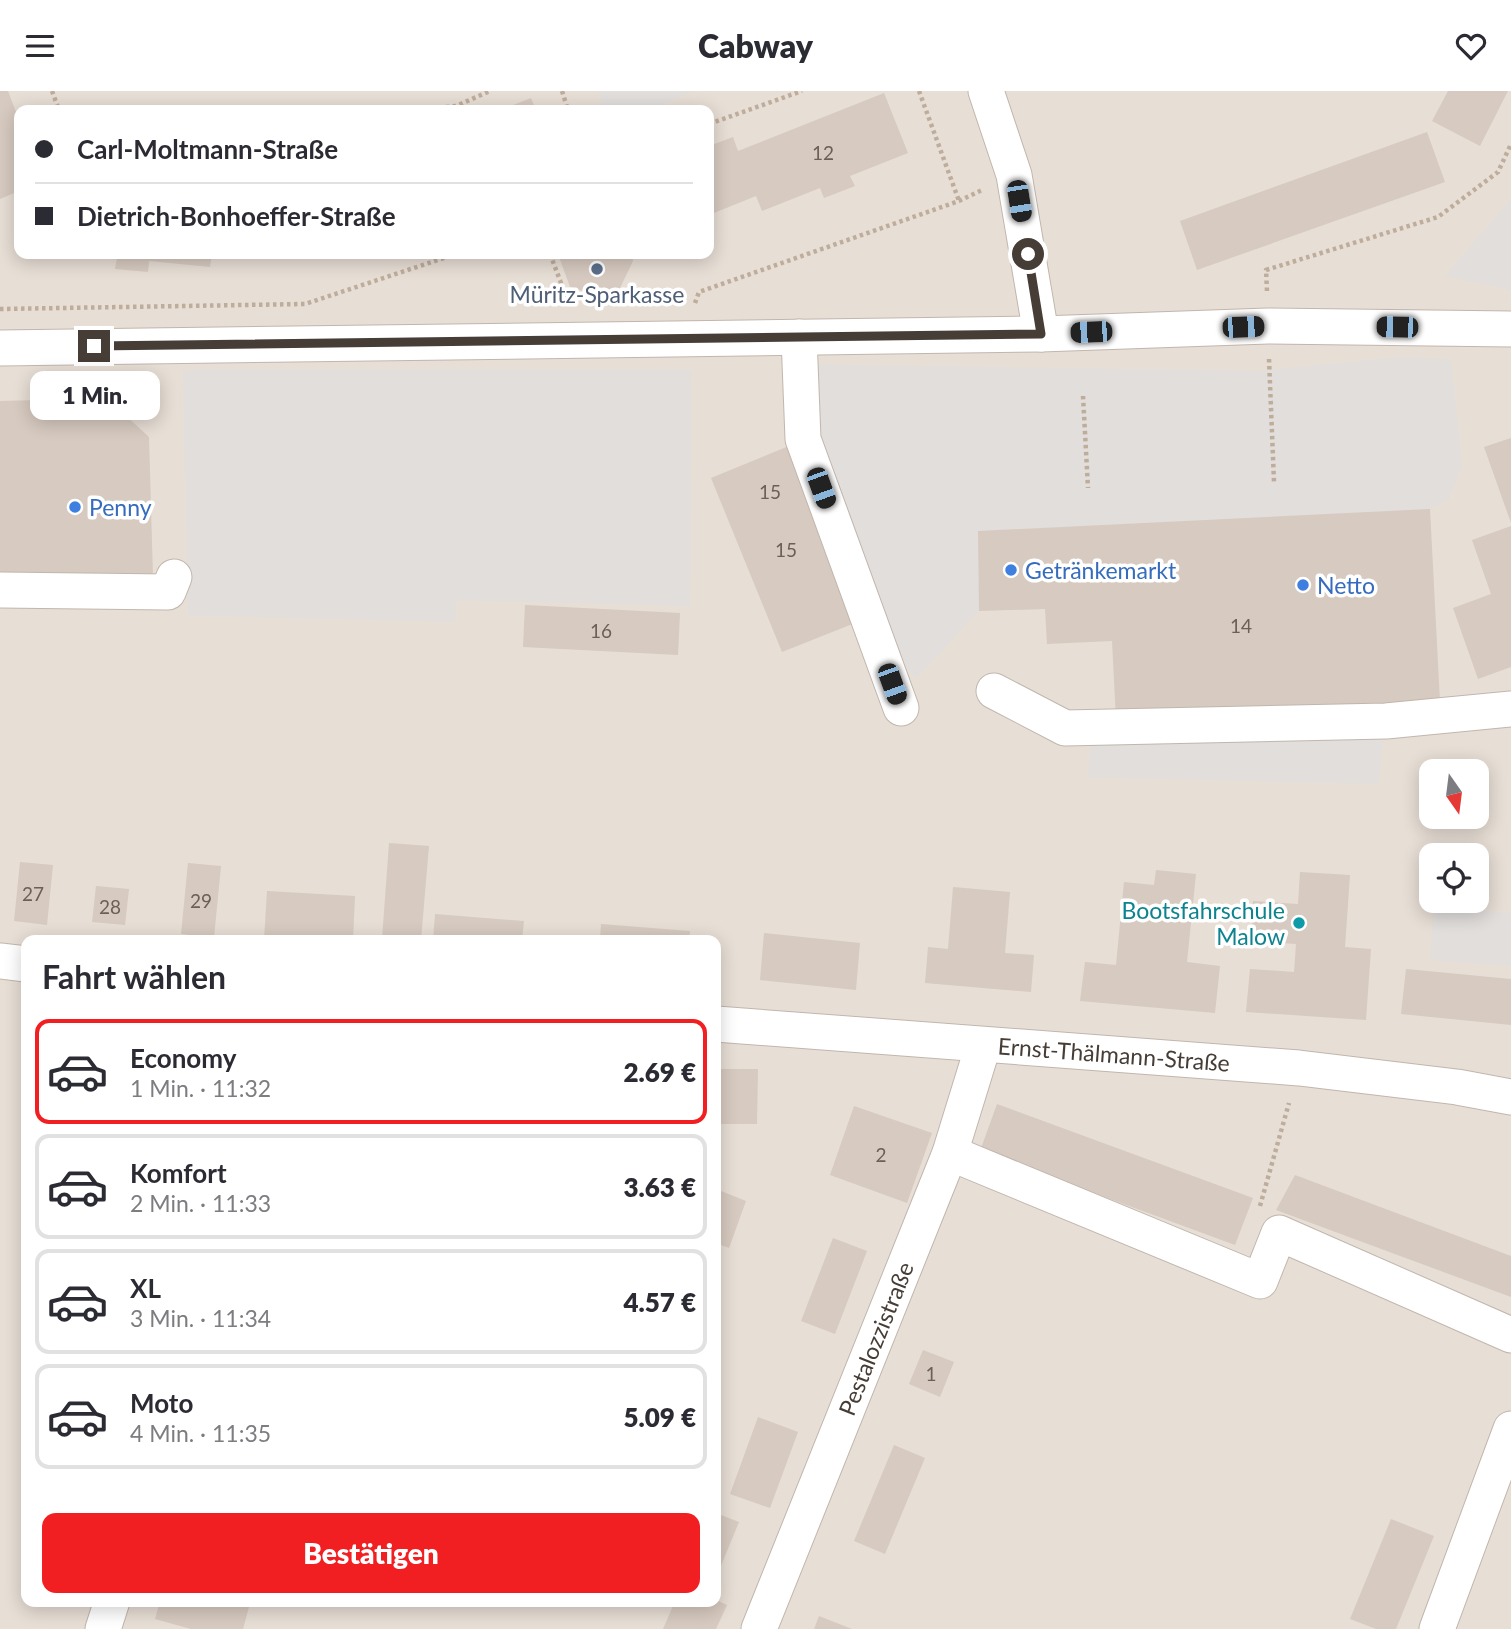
<!DOCTYPE html>
<html lang="de">
<head>
<meta charset="utf-8">
<style>
  :root { --surface:#fff; --page:#f2f2f3; --text:#2b2b33; --muted:#7c7c81; --line:#e1e1e2; --accent:#f21f22 }
  body { margin:0; font-family:Lato,sans-serif; background:var(--page); color:var(--text); height:100vh; display:flex; flex-direction:column; font-size:26px; white-space:nowrap }
  * { box-sizing:border-box; margin:0 }
  p { font-size:23px; color:var(--muted) }
  .icon { flex:none; width:38px; height:38px; fill:none; stroke:currentColor; stroke-width:2; stroke-linecap:round; stroke-linejoin:round }
  .map { position:relative; flex:1; overflow:hidden }
  .side { position:absolute; left:21px; top:844px; width:700px; height:672px; display:flex; flex-direction:column; background:var(--surface); border-radius:14px; box-shadow:0 4px 18px #0003 }
  .side>* { flex:none }
  .banner { position:absolute; left:14px; top:14px; width:700px; height:154px; border-radius:14px; box-shadow:0 4px 18px #0003; display:grid; align-content:center; height:154px; padding:0 21px; background:var(--surface) }
  .needle { width:46px; rotate:166deg }
  .controls { position:absolute; left:1419px; top:668px; display:grid; gap:14px }
  .controls a { display:grid; place-items:center; width:70px; height:70px; border-radius:14px; background:var(--surface); box-shadow:0 4px 18px #0003; font-size:35px }
  .end { position:absolute; width:32px; height:32px; margin:-16px; border:9px solid #463d36; background:#fff; box-shadow:0 0 0 4px #fff }
  .from { border-radius:50% }
  .bubble { position:absolute; height:49px; border-radius:14px; background:var(--surface); box-shadow:0 4px 18px #0003; font-size:23px; font-weight:800; line-height:49px; text-align:center }
  .car { position:absolute; width:21px; height:42px; margin:-21px -10px; border-radius:9px; box-shadow:0 0 5px 2px #0007; background:linear-gradient(#222 24%,#8ab4d8 0 40%,#222 0 76%,#8ab4d8 0 86%,#222 0) }
  .banner b { display:flex; align-items:center; gap:24px; height:66px; font-size:26px }
  .banner b+b { border-top:2px solid var(--line) }
  .banner i { width:18px; height:18px; background:var(--text) }
  ul { padding:0; list-style:none }
  li { display:flex; align-items:center; gap:21px; height:105px; margin:0 14px 10px; padding:0 7px; border:4px solid var(--line); border-radius:14px }
  li div { flex:1 }
  li b { display:block; font-size:26px }
  li em { font-style:normal; font-weight:800 }
  li.selected { border-color:var(--accent) }
  li>.icon { width:63px; height:63px; stroke-width:1.5 }
  h2 { padding:0 21px; font-size:32px; line-height:84px }
  .button { display:flex; gap:14px; margin-top:auto; padding:14px 21px }
  .button a { flex:1; height:80px; border-radius:14px; background:var(--accent); color:#fff; font-size:28px; font-weight:800; line-height:80px; text-align:center }
  header { display:flex; justify-content:space-between; align-items:center; height:91px; padding:0 21px; background:var(--surface); font-size:32px; font-weight:800 }
  .map>svg:first-child { display:block }
</style>
</head>
<body>
<header><svg class="icon" aria-label="menu" viewBox="0 0 24 24"><path d="M4 6h16M4 12h16M4 18h16"/></svg>Cabway<svg class="icon" aria-label="heart" viewBox="0 0 24 24"><path d="M12 20l-8-8c-3-5 5-10 8-4 3-6 11-1 8 4z"/></svg></header>
<div class="map">
<svg width="1511" height="1538" viewBox="0 0 1511 1538">
  <rect width="100%" height="100%" fill="#f3ede7"/>
  <path fill="#e7ded5" fill-rule="evenodd" d="M0,0H1511V1538H0ZM19,19H709V163H19ZM1432,681H1477V726H1432ZM1432,765H1477V810H1432ZM26,849H716V1510H26Z"/>
  <path fill="#e1dedc" d="M598,0H692L649,19H605Z
    M1511,108V199L1445,185Z
    M1405,266L1451,269L1462,375L1448,409L1430,418L979,440V520L916,587L860,530L788,273L1258,280Z
    M183,279H691L690,515L456,509L455,531L188,524Z
    M1387,619L1378,693L1088,686L1092,630Z
    M1434,816L1511,822V875L1430,869Z"/>
  <path fill="#d7cac0" d="M0,0H8L19,29V100L0,108Z
    M1448,0H1508L1480,55L1432,30Z
    M884,2L908,62L850,85L855,95L824,107L820,97L762,120L756,105L709,124V55L733,46L738,60Z
    M531,7L536,19H500Z
    M1427,41L1445,91L1197,179L1180,130Z
    M88,163H212L210,176L149,170L148,181L115,178L117,167Z
    M558,163H632L633,170L620,197L603,206L570,196Z
    M38,309H109L149,346L153,486L0,487V310Z
    M1511,347V432L1484,356Z
    M789,355L860,530L782,561L711,387Z
    M1430,418L1440,611L1116,629L1112,550L1047,553L1045,518L979,520L978,440Z
    M1511,435V576L1478,588L1453,517L1491,503L1472,449Z
    M525,514L680,522L678,564L523,556Z
    M389,752L429,755L421,849L382,848Z
    M20,771L53,774L47,834L14,830Z
    M188,772L221,775L214,847L181,843Z
    M1156,779L1196,783L1187,871L1220,875L1215,922L1080,910L1085,871L1116,874L1124,791L1154,794Z
    M1300,781L1350,784L1345,856L1371,858L1366,929L1246,921L1250,878L1294,881L1296,853L1251,850L1253,810L1298,813Z
    M96,795L129,798L125,834L92,831Z
    M953,796L1010,801L1005,862L1034,864L1031,901L925,892L928,856L948,858Z
    M267,800L355,805L353,849H264Z
    M435,823L524,830L522,849H433Z
    M601,833L690,840L689,849H600Z
    M764,842L860,852L856,899L760,889Z
    M1406,878L1511,888V934L1401,923Z
    M716,978H758L757,1033H716Z
    M997,1013L1253,1107L1235,1154L980,1060Z
    M854,1015L932,1042L907,1112L830,1084Z
    M1295,1084L1511,1165V1206L1276,1119Z
    M716,1098L746,1110L729,1157L716,1152Z
    M833,1147L867,1160L835,1243L801,1230Z
    M923,1259L954,1271L940,1306L909,1293Z
    M758,1326L798,1341L770,1417L730,1403Z
    M894,1354L925,1367L885,1463L854,1450Z
    M716,1422L739,1431L716,1487Z
    M1391,1428L1434,1445L1396,1538H1376L1350,1528Z
    M716,1509L727,1514L716,1538H663L675,1510Z
    M160,1510H229L249,1516L243,1538H191L155,1528Z
    M819,1525L852,1538H814Z"/>
  <g fill="none" stroke-linecap="round" stroke-linejoin="round">
    <defs>
      <g id="minor">
        <path d="M986,0L1014,84L1041,243"/>
        <path d="M799,246L803,348L901,617"/>
        <path d="M0,257L1041,243L1268,235L1511,238"/>
        <path d="M0,499L168,501L174,486"/>
        <path d="M994,600L1065,637L1386,630L1511,618"/>
        <path d="M0,870L26,873"/>
        <path id="s1" d="M716,933L1299,977L1457,996L1511,1006"/>
        <path d="M950,1062L1260,1190L1279,1142L1511,1244"/>
        <path d="M103,1538L112,1510"/>
        <path id="s2" d="M759,1538L950,1062L983,955"/>
        <path d="M1437,1538L1511,1338"/>
      </g>
    </defs>
    <use href="#minor" stroke="#c1b6ad" stroke-width="37"/>
    <path stroke="#bfad9c" stroke-width="4.5" stroke-dasharray="3.5 3.5" stroke-linecap="butt" d="M52,0L59,19
      M562,0L568,19
      M919,0L959,110
      M418,19L456,15L490,0
      M709,33L802,0
      M550,163L566,205L606,211
      M1267,200L1266,179L1438,126L1498,81L1511,53
      M695,212L699,201L959,110L982,99
      M0,218L305,213L456,163
      M1269,268L1274,391
      M1083,305L1088,397
      M38,309L39,289
      M1260,1115L1289,1012"/>
    <use href="#minor" stroke="#fff" stroke-width="35"/>
  </g>
  <g fill="none" stroke-linecap="round" stroke-linejoin="round">
    <path stroke="#463d36" stroke-width="9" d="M94,255L1041,243L1028,163"/>
  </g>
  <circle fill="#5c6f8a" stroke="#fff" stroke-width="2.5" cx="597" cy="178" r="7"/>
  <g fill="#3f7fe0" stroke="#fff" stroke-width="2.5">
    <circle cx="75" cy="416" r="7"/>
    <circle cx="1011" cy="479" r="7"/>
    <circle cx="1303" cy="494" r="7"/>
  </g>
  <circle fill="#0f9aa8" stroke="#fff" stroke-width="2.5" cx="1299" cy="832" r="7"/>
  <g text-anchor="middle" dominant-baseline="central" stroke-width="7" stroke-linejoin="round" paint-order="stroke">
    <g font-size="19" fill="#6a6058">
      <text x="823" y="61">12</text>
      <text x="770" y="400">15</text>
      <text x="786" y="458">15</text>
      <text x="1241" y="534">14</text>
      <text x="601" y="539">16</text>
      <text x="33" y="802">27</text>
      <text x="201" y="809">29</text>
      <text x="110" y="815">28</text>
      <text x="881" y="1063">2</text>
      <text x="931" y="1282">1</text>
    </g>
    <g font-size="23" fill="#4e5e75" stroke="#fff">
      <text x="597" y="203">Müritz-Sparkasse</text>
    </g>
    <g font-size="23" fill="#366cbe" stroke="#fff" text-anchor="start">
      <text x="89" y="416">Penny</text>
      <text x="1025" y="479">Getränkemarkt</text>
      <text x="1317" y="494">Netto</text>
    </g>
    <g font-size="23" fill="#0d838f" stroke="#fff" text-anchor="end">
      <text x="1285" y="819">Bootsfahrschule<tspan x="1285" dy="26">Malow</tspan></text>
    </g>
    <g font-size="23" fill="#463d36" stroke="#fff">
      <text stroke="none"><textPath href="#s1" startOffset="399">Ernst-Thälmann-Straße</textPath></text>
      <text stroke="none"><textPath href="#s2" startOffset="313">Pestalozzistraße</textPath></text>
    </g>
  </g>
</svg>
<div class="controls">
<a><svg class="needle" viewBox="-14 -14 28 28"><path d="M0-13l5 13h-10z" fill="#e53935"/><path d="M0 13l5-13h-10z" fill="#7c7c81"/></svg></a>
<a><svg class="icon" aria-label="locate" viewBox="0 0 24 24"><circle cx="12" cy="12" r="6"/><path d="M12 2v4M12 18v4M2 12h4M18 12h4"/></svg></a>
</div>
<i class="end from" style="left:1028px;top:163px"></i>
<i class="end" style="left:94px;top:255px"></i>
<div class="bubble" style="left:30px;top:280px;width:130px">1 Min.</div>
<i class="car" style="left:1019px;top:110px;rotate:171deg"></i>
<i class="car" style="left:1243px;top:236px;rotate:88deg"></i>
<i class="car" style="left:1397px;top:236px;rotate:271deg"></i>
<i class="car" style="left:1091px;top:241px;rotate:268deg"></i>
<i class="car" style="left:821px;top:397px;rotate:160deg"></i>
<i class="car" style="left:892px;top:593px;rotate:160deg"></i>
<div class="banner">
<b><i class="from"></i>Carl-Moltmann-Straße</b>
<b><i></i>Dietrich-Bonhoeffer-Straße</b>
</div>
<section class="side">
<h2>Fahrt wählen</h2>
<ul>
<li class="selected"><svg class="icon" aria-label="car" viewBox="0 0 24 24"><path d="M5 17H2v-5l4-1 3-4h7l3 4 3 1v5h-3M9 17h6M6 11h13"/><circle cx="7" cy="17" r="2"/><circle cx="17" cy="17" r="2"/></svg><div><b>Economy</b><p>1 Min. · 11:32</p></div><em>2.69 €</em></li>
<li><svg class="icon" aria-label="car" viewBox="0 0 24 24"><path d="M5 17H2v-5l4-1 3-4h7l3 4 3 1v5h-3M9 17h6M6 11h13"/><circle cx="7" cy="17" r="2"/><circle cx="17" cy="17" r="2"/></svg><div><b>Komfort</b><p>2 Min. · 11:33</p></div><em>3.63 €</em></li>
<li><svg class="icon" aria-label="car" viewBox="0 0 24 24"><path d="M5 17H2v-5l4-1 3-4h7l3 4 3 1v5h-3M9 17h6M6 11h13"/><circle cx="7" cy="17" r="2"/><circle cx="17" cy="17" r="2"/></svg><div><b>XL</b><p>3 Min. · 11:34</p></div><em>4.57 €</em></li>
<li><svg class="icon" aria-label="car" viewBox="0 0 24 24"><path d="M5 17H2v-5l4-1 3-4h7l3 4 3 1v5h-3M9 17h6M6 11h13"/><circle cx="7" cy="17" r="2"/><circle cx="17" cy="17" r="2"/></svg><div><b>Moto</b><p>4 Min. · 11:35</p></div><em>5.09 €</em></li>
</ul>
<div class="button"><a>Bestätigen</a></div>
</section>
</div>
</body>
</html>
